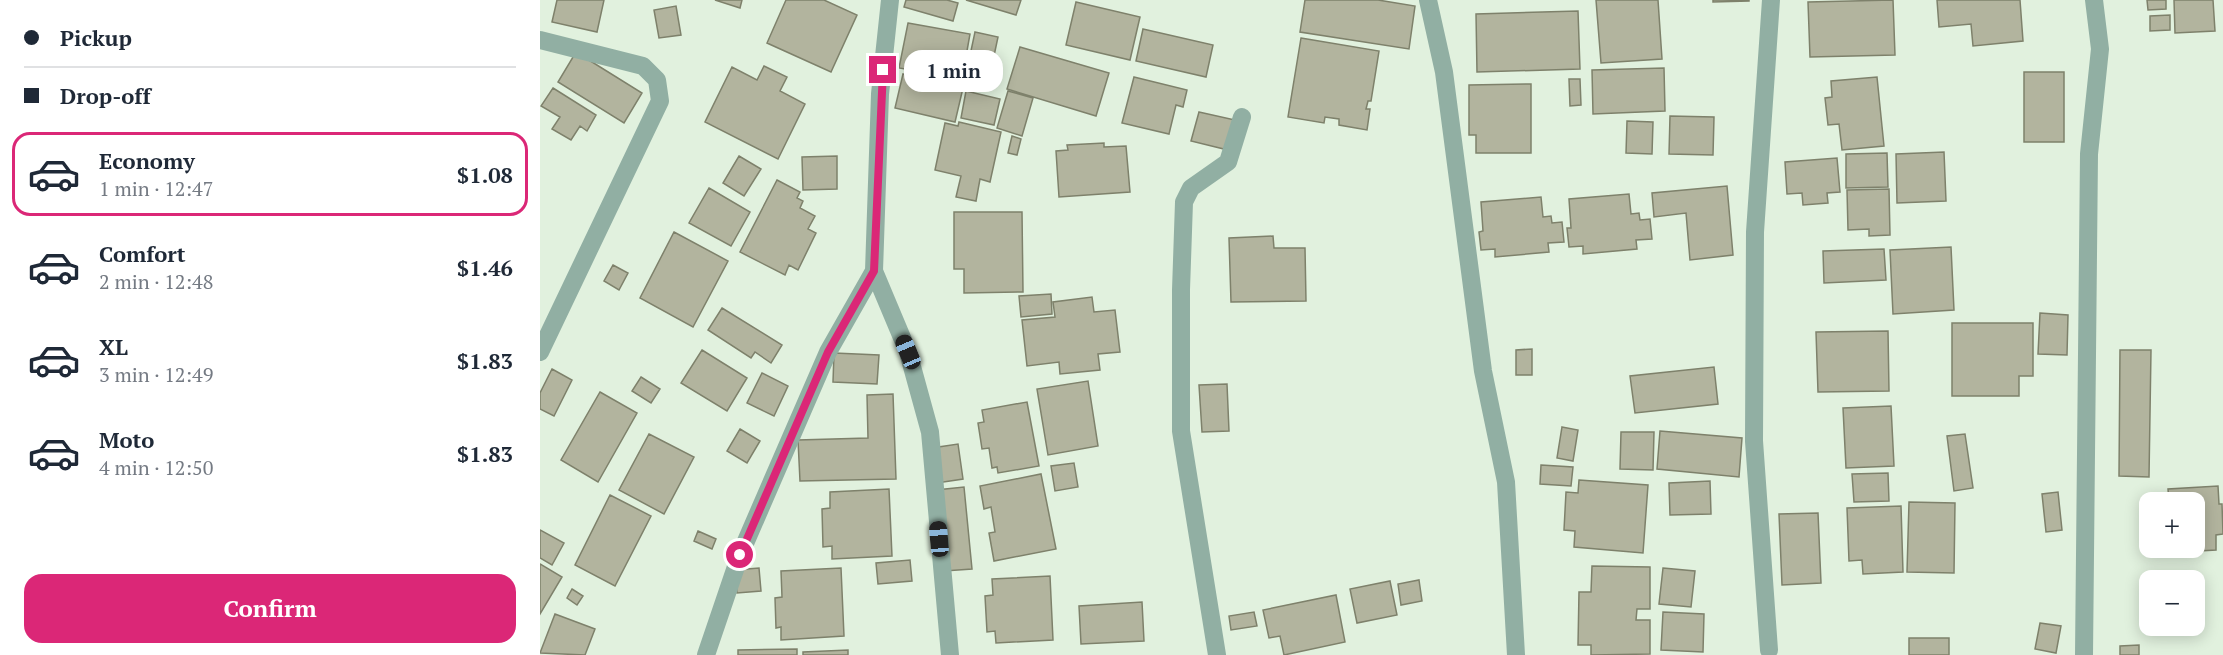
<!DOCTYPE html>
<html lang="en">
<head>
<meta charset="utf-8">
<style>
  :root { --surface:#fff; --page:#f2f2f3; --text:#1f2937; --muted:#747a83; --line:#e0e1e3; --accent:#db2777 }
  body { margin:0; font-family:"PT Serif",serif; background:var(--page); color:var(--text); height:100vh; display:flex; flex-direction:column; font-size:22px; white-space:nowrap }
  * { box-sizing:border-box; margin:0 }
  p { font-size:20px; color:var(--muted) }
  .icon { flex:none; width:33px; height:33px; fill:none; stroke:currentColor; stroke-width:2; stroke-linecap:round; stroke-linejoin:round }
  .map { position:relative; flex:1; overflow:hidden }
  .drawer { display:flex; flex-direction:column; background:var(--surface); width:540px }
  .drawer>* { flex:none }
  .banner { display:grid; align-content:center; height:132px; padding:0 24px; background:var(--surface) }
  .controls { position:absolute; left:1599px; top:492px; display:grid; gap:12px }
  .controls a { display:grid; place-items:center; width:66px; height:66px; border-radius:12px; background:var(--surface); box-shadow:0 3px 15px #0003; font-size:30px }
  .end { position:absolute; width:27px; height:27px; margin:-14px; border:8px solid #db2777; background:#fff; box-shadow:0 0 0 3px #fff }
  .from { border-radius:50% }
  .bubble { position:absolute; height:42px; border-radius:18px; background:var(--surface); box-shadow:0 3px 15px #0003; font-size:20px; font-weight:600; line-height:42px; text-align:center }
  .car { position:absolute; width:18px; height:36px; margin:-18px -9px; border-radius:8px; box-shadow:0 0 4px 2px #0007; background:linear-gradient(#222 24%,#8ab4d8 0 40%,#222 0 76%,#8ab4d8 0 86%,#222 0) }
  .banner b { display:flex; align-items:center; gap:21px; height:57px; font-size:22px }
  .banner b+b { border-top:2px solid var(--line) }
  .banner i { width:15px; height:15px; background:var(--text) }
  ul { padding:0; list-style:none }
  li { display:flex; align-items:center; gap:18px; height:84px; margin:0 12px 9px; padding:0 12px; border:3px solid transparent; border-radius:18px }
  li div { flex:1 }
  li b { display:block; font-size:22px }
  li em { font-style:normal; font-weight:600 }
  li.selected { border-color:var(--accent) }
  li>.icon { width:54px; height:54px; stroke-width:1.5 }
  .action { display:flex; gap:12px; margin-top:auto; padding:12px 24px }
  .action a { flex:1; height:69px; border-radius:18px; background:var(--accent); color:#fff; font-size:24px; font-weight:600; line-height:69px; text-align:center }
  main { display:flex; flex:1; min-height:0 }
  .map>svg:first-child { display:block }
</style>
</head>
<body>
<main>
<section class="drawer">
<div class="banner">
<b><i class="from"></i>Pickup</b>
<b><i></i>Drop-off</b>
</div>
<ul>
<li class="selected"><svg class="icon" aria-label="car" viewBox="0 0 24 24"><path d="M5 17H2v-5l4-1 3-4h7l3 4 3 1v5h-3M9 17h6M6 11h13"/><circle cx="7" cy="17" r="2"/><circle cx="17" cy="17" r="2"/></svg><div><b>Economy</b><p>1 min · 12:47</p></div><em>$1.08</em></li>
<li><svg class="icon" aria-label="car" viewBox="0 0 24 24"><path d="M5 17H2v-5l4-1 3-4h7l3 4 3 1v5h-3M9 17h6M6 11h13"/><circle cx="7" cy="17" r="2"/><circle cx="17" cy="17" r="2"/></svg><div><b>Comfort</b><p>2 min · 12:48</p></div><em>$1.46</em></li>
<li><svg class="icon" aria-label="car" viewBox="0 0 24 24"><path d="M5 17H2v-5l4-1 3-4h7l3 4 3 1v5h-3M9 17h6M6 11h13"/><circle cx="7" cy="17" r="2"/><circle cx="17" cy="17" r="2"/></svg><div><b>XL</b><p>3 min · 12:49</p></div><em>$1.83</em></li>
<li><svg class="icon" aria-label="car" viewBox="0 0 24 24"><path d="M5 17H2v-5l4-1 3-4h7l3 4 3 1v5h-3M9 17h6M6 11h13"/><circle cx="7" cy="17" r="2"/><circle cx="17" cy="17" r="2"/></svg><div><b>Moto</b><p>4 min · 12:50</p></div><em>$1.83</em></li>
</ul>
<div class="action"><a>Confirm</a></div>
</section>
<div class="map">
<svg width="1683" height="655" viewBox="0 0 1683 655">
  <rect width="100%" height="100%" fill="#e1f1de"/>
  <path fill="#b2b49e" stroke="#7e816b" stroke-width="1.5" d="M17,0H64L57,32L12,22Z
    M175,0H202L200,8Z
    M246,0H284L317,15L291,72L227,43Z
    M366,0H407L418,3L413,21L364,7Z
    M426,0H481L476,15Z
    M765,0H838L875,6L869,49L760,32Z
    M1056,0H1118L1122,59L1061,63Z
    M1173,0H1209V1L1173,2Z
    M1353,0L1355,55L1270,57L1268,2Z
    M1397,0H1480L1483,41L1433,46L1431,24L1399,27Z
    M1607,0H1626V9L1608,10Z
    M1634,0H1673L1675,31L1635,33Z
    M536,2L600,17L590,60L526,45Z
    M136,6L141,35L119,38L114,10Z
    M1038,11L1040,69L937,72L936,14Z
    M1630,15V30L1610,31V16Z
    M368,23L430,34L422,79L359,68Z
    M603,29L673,45L666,77L596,61Z
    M435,32L458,37L448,84L425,79Z
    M761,38L839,51L831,101H828L826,109H830L827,130L799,125V119L785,117L784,123L748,117Z
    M480,47L569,73L556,116L467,89Z
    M36,52L102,93L84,123L18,82Z
    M224,66L247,77L240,91L265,104L238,159L165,122L192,67L217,80Z
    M1124,68L1125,111L1053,114L1052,70Z
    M1484,72H1524V142H1484Z
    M363,74L423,88L415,122L355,108Z
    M594,77L647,90L643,107L636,105L629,134L582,123Z
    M1337,77L1344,146L1302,150L1299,124L1288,125L1285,98L1292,97L1291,81Z
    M1029,79H1040L1041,105L1030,106Z
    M991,84V153H936V135H929V85Z
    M13,88L56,115L47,131L40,126L31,140L12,129L20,117L1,106Z
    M426,91L460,99L454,125L421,118Z
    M468,91L493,98L482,136L457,128Z
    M659,112L695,120L688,150L651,141Z
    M1130,116L1174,117L1173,155L1129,154Z
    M1087,121L1113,122L1112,154L1086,153Z
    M419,122L461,132L450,182L440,179L436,201L416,197L421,176L395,170L405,123L418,126Z
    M472,136L481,139L477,155L468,153Z
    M564,143V147L586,146L590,192L519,197L516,151L528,150L527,145Z
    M1404,152L1406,201L1357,203L1356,154Z
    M1347,153L1348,187L1306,188V154Z
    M199,156L221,169L204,196L183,183Z
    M297,156V189L263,190L262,157Z
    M1297,158L1300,192L1287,193L1288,203L1263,205L1262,193L1247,194L1245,162Z
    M237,180L260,192L257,198L263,201L260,208L275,216L268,229L276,233L258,270L249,265L245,275L200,252Z
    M1187,186L1193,255L1150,260L1146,213L1114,217L1112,193Z
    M169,188L210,212L191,246L149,223Z
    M1349,189L1350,235L1329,236V229L1308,230L1307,190Z
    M1089,194L1091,214L1099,213L1100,220L1110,219L1112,239L1096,240L1097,249L1043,254V246L1029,247L1027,228H1031L1029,199Z
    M1001,197L1003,217L1011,216L1012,223L1022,222L1024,242L1008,243L1009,252L955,257V249L941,250L939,232L943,231L941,202Z
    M414,212H482L483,292L424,293V269H414Z
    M134,232L188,261L153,327L100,298Z
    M733,236L734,248H765L766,301L691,302L689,238Z
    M1411,247L1414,310L1353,314L1350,250Z
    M1344,249L1346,280L1284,283L1283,251Z
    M73,265L88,273L79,290L64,281Z
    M511,294L512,314L481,317L479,296Z
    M552,297L554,312L575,310L580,352L558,354L560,370L520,374L519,362L487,366L482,320L515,317L513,302Z
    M182,308L242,345L231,363L215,352L211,358L168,330Z
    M1500,313L1528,315L1527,355L1498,354Z
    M1412,323H1493V376H1479V396H1412Z
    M1348,331L1349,391L1278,392L1276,332Z
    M992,349V375H976V350Z
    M162,350L207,378L187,411L141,383Z
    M1580,350H1611L1609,477L1579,476Z
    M294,353L339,355L337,384L293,382Z
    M1174,367L1178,404L1095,413L1090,376Z
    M12,369L32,380L14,416L0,409V393Z
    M222,373L248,386L234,416L207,403Z
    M101,377L120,389L111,403L92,391Z
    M548,381L558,446L508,455L497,389Z
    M687,384L689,431L662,432L659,385Z
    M60,392L97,413L58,482L21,460Z
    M353,394L356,479L260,481L258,440L328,438L327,395Z
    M487,402L499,466L458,473L457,467L452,468L449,448L442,449L438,423L444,422L442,410Z
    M1351,406L1354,466L1306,468L1303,408Z
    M1022,427L1038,430L1033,461L1017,458Z
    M200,429L220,441L207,463L187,451Z
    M1120,431L1202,438L1199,477L1117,469Z
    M1081,432H1114L1113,470L1080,469Z
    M109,434L154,457L124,514L79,490Z
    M1425,434L1433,488L1414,491L1407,436Z
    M418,444L423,479L397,483L392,448Z
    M534,463L538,487L515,491L511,466Z
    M1001,465L1033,467L1031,486L1000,484Z
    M1348,473L1349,501L1314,502L1312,474Z
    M501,474L516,549L454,561L449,533L455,532L451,507L444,509L440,486Z
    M1039,480L1108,485L1103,553L1034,547L1035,531L1024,530L1026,492L1038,493Z
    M1170,481L1171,514L1130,515L1129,483Z
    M1678,486L1679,504H1682L1683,534L1676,535V550L1641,552L1640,548H1654V502H1629L1628,489Z
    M424,487L432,569L404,571L396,490Z
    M349,489L352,556L292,559V546L283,547L282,509L290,508V492Z
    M1518,492L1522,530L1506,532L1502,494Z
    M70,495L111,516L75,586L35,565Z
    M1369,502L1415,503L1414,573L1367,572Z
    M1361,506L1363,572L1323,574L1322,560L1309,561L1307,508Z
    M1278,513L1281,583L1242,585L1239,514Z
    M0,530L24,543L12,565L0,558Z
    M158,531L176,539L172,549L154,541Z
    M370,560L372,581L338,584L336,563Z
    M0,564L22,577L0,614Z
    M1052,566L1110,567V609H1097L1096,620H1110V654L1051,655V645H1038L1039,592H1051Z
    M219,568L221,591L197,593L195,570Z
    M301,568L304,636L241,640V627L236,628L235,598L242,597L241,571Z
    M1123,568L1155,571L1151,607L1119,604Z
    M510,576L513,640L456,643L455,631L447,632L445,596L453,595L452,579Z
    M879,580L882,601L861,605L858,584Z
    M850,581L857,615L817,623L810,589Z
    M32,589L43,596L37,605L27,598Z
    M796,595L805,642L744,655L740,636L729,638L723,610Z
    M602,602L604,641L541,644L539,606Z
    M714,612L717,626L691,630L689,616Z
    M1123,612L1164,614L1163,652L1121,650Z
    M15,614L55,629L45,655L0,653Z
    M1500,623L1521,626L1516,653L1495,649Z
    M1369,638H1409V655H1369Z
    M1599,645V655H1580V646Z
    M257,649V655H198V650Z
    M308,650V655H263V652Z"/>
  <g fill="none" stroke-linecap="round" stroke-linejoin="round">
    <path stroke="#91afa3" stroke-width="18" d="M888,0L904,72L943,371L966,482L976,655
      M0,40L103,66L117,80L120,101L0,352
      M334,271L368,352L390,432L410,655
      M1229,650L1214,441L1215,232L1231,0
      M166,655L200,555L288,352L334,271L340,94L350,0
      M677,655L641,431V290L644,202L651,188L688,162L702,117
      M1544,655L1549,154L1560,49L1554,0"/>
  </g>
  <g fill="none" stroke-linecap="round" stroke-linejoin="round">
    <path stroke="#db2777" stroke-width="8" d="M200,555L288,352L334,271L343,70"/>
  </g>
</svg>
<div class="controls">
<a>+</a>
<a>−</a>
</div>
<i class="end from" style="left:200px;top:555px"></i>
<i class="end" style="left:343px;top:70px"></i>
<div class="bubble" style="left:364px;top:50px;width:99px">1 min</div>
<i class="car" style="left:368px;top:352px;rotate:337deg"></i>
<i class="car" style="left:399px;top:539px;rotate:355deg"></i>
</div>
</main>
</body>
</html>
